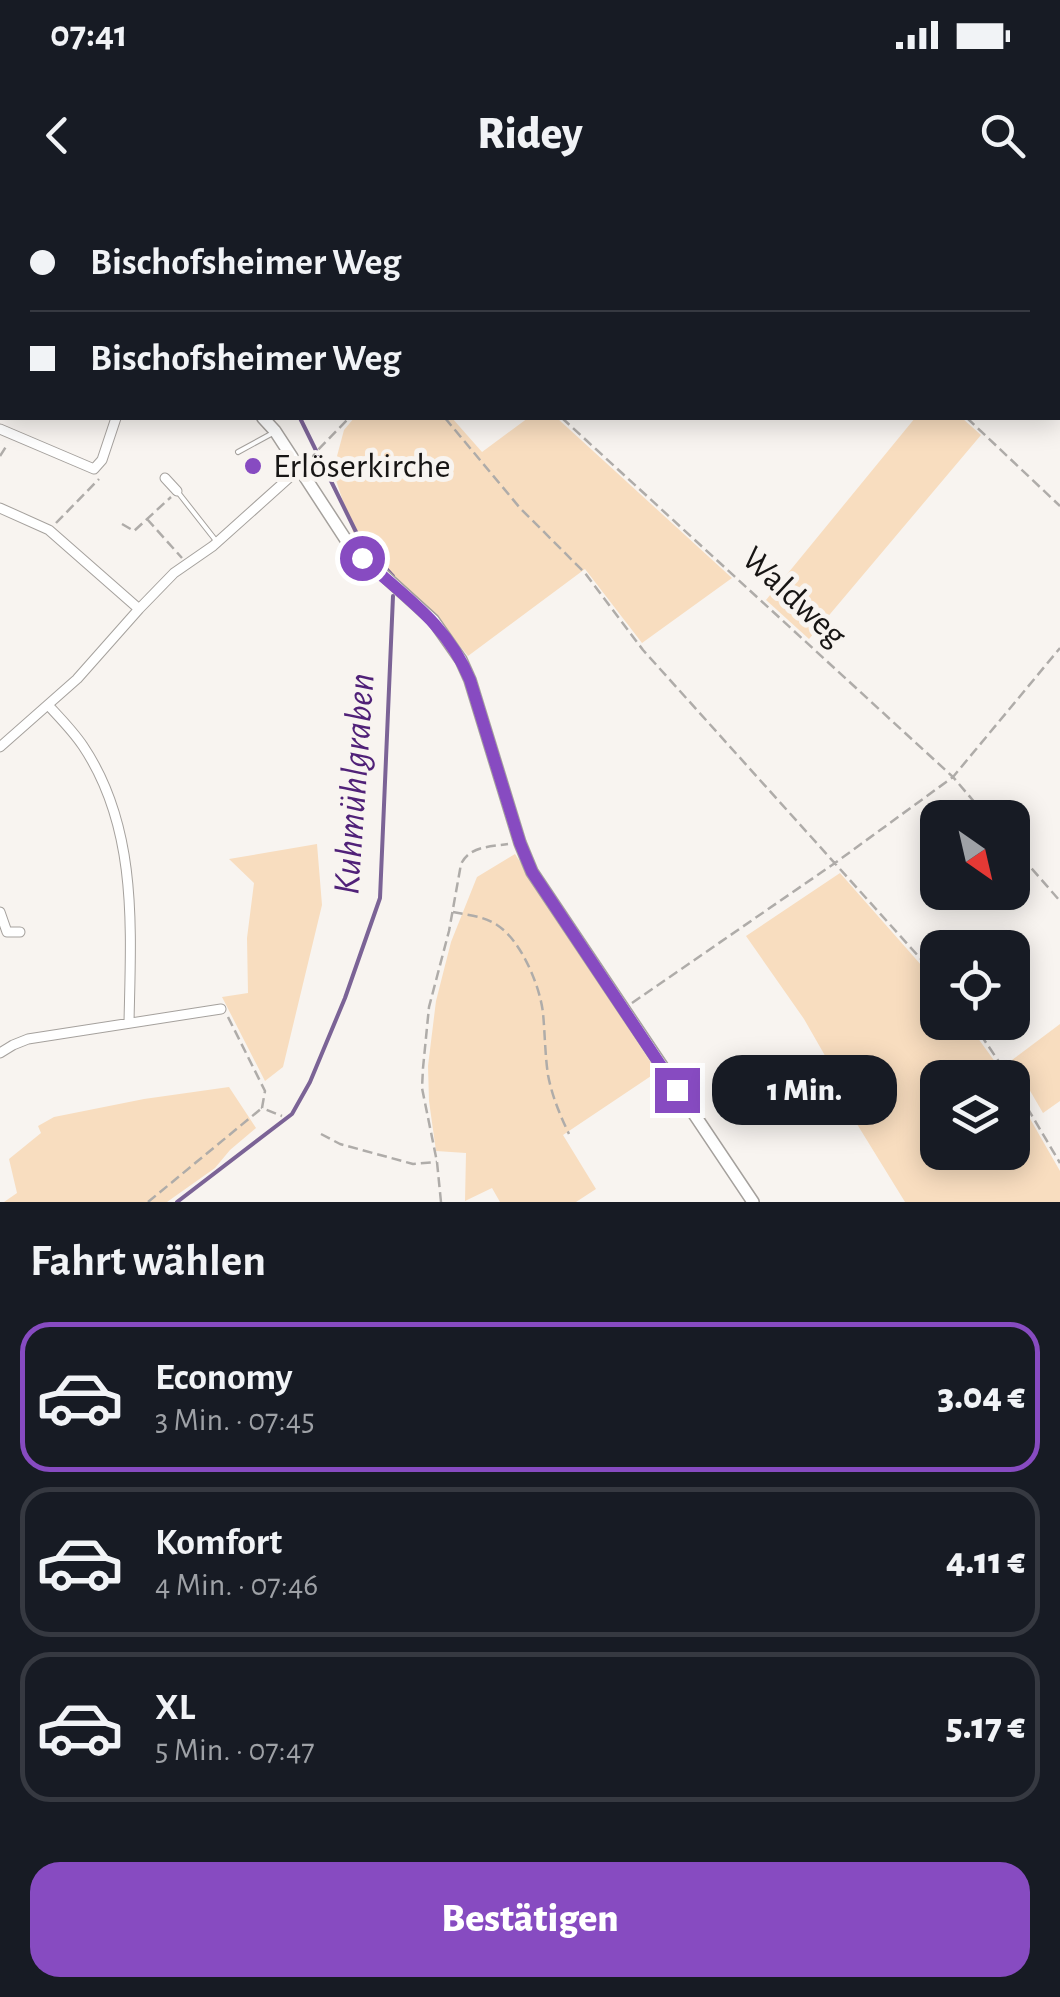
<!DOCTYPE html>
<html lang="de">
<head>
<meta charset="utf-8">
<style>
  :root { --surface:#171b24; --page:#242831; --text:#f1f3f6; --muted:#9ea1a6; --line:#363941; --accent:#874bc1 }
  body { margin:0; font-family:"Alegreya Sans",sans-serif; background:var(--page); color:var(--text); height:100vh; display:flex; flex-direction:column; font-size:38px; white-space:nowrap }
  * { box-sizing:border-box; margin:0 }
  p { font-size:32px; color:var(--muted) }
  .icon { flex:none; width:55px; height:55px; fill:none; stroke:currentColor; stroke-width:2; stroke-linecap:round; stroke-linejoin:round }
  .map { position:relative; height:1002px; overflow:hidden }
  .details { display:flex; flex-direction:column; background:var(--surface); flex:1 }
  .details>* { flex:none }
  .banner { position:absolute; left:0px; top:0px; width:1060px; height:220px; box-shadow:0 5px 25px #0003; display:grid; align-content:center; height:220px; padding:0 30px; background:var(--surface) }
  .needle { width:65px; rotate:146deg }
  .buttons { position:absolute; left:920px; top:600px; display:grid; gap:20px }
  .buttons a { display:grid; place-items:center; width:110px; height:110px; border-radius:20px; background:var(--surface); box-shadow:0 5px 25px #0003; font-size:50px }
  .end { position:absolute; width:45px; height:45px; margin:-22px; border:12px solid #874bc1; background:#fff; box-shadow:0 0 0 5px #fff }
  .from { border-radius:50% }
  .bubble { position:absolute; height:70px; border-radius:30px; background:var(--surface); box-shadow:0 5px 25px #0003; font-size:32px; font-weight:800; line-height:70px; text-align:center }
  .banner b { display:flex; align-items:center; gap:35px; height:95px; font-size:38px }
  .banner b+b { border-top:2px solid var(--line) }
  .banner i { width:25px; height:25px; background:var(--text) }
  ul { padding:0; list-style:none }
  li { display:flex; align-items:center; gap:30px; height:150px; margin:0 20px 15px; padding:0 10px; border:5px solid var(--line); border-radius:30px }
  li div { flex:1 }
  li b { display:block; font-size:38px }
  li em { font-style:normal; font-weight:800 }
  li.selected { border-color:var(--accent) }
  li>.icon { width:90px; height:90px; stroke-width:1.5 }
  h2 { padding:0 30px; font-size:45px; line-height:120px }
  .cta { display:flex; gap:20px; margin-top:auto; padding:20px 30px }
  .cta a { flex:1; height:115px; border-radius:30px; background:var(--accent); color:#fff; font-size:40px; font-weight:800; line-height:115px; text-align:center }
  .status { display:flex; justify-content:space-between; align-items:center; height:70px; padding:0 50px; background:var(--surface); direction:ltr }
  .status svg { height:28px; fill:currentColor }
  header { display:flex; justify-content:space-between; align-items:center; height:130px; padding:0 30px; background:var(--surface); font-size:45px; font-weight:800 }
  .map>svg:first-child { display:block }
</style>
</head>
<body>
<div class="status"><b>07:41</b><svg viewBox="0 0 49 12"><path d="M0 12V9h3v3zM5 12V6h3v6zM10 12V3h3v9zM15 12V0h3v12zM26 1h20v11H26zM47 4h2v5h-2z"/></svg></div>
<header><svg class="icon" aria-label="back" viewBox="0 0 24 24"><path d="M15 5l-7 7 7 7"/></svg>Ridey<svg class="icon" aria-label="search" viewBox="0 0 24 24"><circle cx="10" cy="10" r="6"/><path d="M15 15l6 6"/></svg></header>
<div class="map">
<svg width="1060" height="1002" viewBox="0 0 1060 1002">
  <rect width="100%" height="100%" fill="#f8f4f0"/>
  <path fill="#f8ddbf" d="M354,218H452L482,252L528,218H557L732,378L642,443L585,369L468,456L445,428L359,350L333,271L344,230Z
    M915,218H962L981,235L809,439L766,400Z
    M317,644L322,705L283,867L265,881L222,797L248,793L247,738L254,683L229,659Z
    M515,654L657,872L563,935L596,989L576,1002H500L492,988L465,1001L466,953L436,951L429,901L428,866L436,801L451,742L477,677Z
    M840,673L937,783L938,822L967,823L1006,877L938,878V952H1012L1013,889L1060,971V1002H905L852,916L847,894L804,819L746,736Z
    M1060,824V901L1043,913L1012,860Z
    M229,887L256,928L230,950L215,968L167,1002H4L17,993L9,959L41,933L38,926L54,917L144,899Z"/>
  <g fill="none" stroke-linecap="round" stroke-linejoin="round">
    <path stroke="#7b6396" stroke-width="4" d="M226,0L227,2
      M300,218L360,340L393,376
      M177,1002L292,914L310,882L345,798L380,698L393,396"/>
    <defs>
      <path id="service" d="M238,252L271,234
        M177,291L217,342"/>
      <path id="minor" d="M39,0L42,2
        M149,0V2
        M0,229L94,269L102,260L116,218
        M165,278L177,291
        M0,308L49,330L139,409
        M48,505C60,518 73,531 83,546C138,628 131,728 129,822
        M0,547L77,479L139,409L174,373L213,346L300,268
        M0,712L7,732H20
        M0,853L13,845L28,839L221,809"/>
      <path id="tertiary" d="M0,94L2,95
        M263,218L275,231L348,343L433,420L461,460L470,480L520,643L532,672L753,1002"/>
    </defs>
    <use href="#service" stroke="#a5a19d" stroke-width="6"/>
    <use href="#minor" stroke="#a5a19d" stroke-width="11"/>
    <use href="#tertiary" stroke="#a5a19d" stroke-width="14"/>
    <path stroke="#afaca9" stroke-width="2.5" stroke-dasharray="10 5" stroke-linecap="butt" d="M385,0L386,2
      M729,0L731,2
      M526,2L528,0
      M445,218L520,308L585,373L643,450L938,778
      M562,218L953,577L988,618
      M967,218L1060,306
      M0,256L7,245
      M308,260L349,218
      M147,319L182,358
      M56,323L99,279
      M122,324L134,331L171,297
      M1012,646L1060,701
      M453,712C467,715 484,716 497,725C521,740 540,786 543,813C545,834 545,855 548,875C552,896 560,915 569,934
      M632,803L835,663L953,577L1060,448
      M228,817L265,891L262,908L282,916
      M972,822L1010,878
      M1012,882L1060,963
      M321,934L340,944L413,964L437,962
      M148,1002L262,908
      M441,1002L437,962L422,888L423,868L429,807L449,731L461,664C470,646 489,647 508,644"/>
    <use href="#service" stroke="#fff" stroke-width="4"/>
    <use href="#minor" stroke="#fff" stroke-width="9"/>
    <use href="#tertiary" stroke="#fff" stroke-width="11"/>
  </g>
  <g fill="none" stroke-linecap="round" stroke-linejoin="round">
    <path stroke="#874bc1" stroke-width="12" d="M362,358C406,398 447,424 470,480L520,643L532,672L677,890"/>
  </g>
  <circle fill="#874bc1" stroke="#f8f4f0" stroke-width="4" cx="253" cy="266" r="10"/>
  <g text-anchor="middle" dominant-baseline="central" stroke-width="10" stroke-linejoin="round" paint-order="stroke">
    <g font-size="35" fill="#171514" stroke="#f8f4f0" text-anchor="start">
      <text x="273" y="266">Erlöserkirche</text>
    </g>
    <g font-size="35" fill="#171514" stroke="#f8f4f0">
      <text transform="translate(794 397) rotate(43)">Waldweg</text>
    </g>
    <g font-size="38" font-style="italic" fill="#502178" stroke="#f8f4f0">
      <text transform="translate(355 584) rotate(-86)">Kuhmühlgraben</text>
    </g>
  </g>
</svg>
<div class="buttons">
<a><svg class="needle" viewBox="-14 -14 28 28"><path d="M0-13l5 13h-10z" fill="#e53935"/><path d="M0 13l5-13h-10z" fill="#9ea1a6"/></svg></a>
<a><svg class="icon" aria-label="locate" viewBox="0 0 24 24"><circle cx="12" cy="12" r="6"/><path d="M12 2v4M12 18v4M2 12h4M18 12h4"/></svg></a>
<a><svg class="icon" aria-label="layers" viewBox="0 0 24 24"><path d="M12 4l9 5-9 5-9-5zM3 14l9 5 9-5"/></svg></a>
</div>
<i class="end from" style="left:362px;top:358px"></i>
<i class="end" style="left:677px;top:890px"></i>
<div class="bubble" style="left:712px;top:855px;width:185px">1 Min.</div>
<div class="banner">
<b><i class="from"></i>Bischofsheimer Weg</b>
<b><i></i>Bischofsheimer Weg</b>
</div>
</div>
<section class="details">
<h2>Fahrt wählen</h2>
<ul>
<li class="selected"><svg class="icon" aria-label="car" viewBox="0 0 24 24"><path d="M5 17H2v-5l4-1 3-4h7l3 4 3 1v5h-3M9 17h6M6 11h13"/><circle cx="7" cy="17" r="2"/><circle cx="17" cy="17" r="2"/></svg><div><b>Economy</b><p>3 Min. · 07:45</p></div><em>3.04 €</em></li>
<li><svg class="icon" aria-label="car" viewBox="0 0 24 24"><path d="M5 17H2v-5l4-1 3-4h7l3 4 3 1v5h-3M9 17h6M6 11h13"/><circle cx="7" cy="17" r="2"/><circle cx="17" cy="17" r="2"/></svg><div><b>Komfort</b><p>4 Min. · 07:46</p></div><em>4.11 €</em></li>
<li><svg class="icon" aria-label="car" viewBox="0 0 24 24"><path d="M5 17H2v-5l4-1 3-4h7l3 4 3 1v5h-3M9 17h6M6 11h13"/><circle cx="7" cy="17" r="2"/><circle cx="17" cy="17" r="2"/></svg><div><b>XL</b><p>5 Min. · 07:47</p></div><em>5.17 €</em></li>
</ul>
<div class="cta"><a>Bestätigen</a></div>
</section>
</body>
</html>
